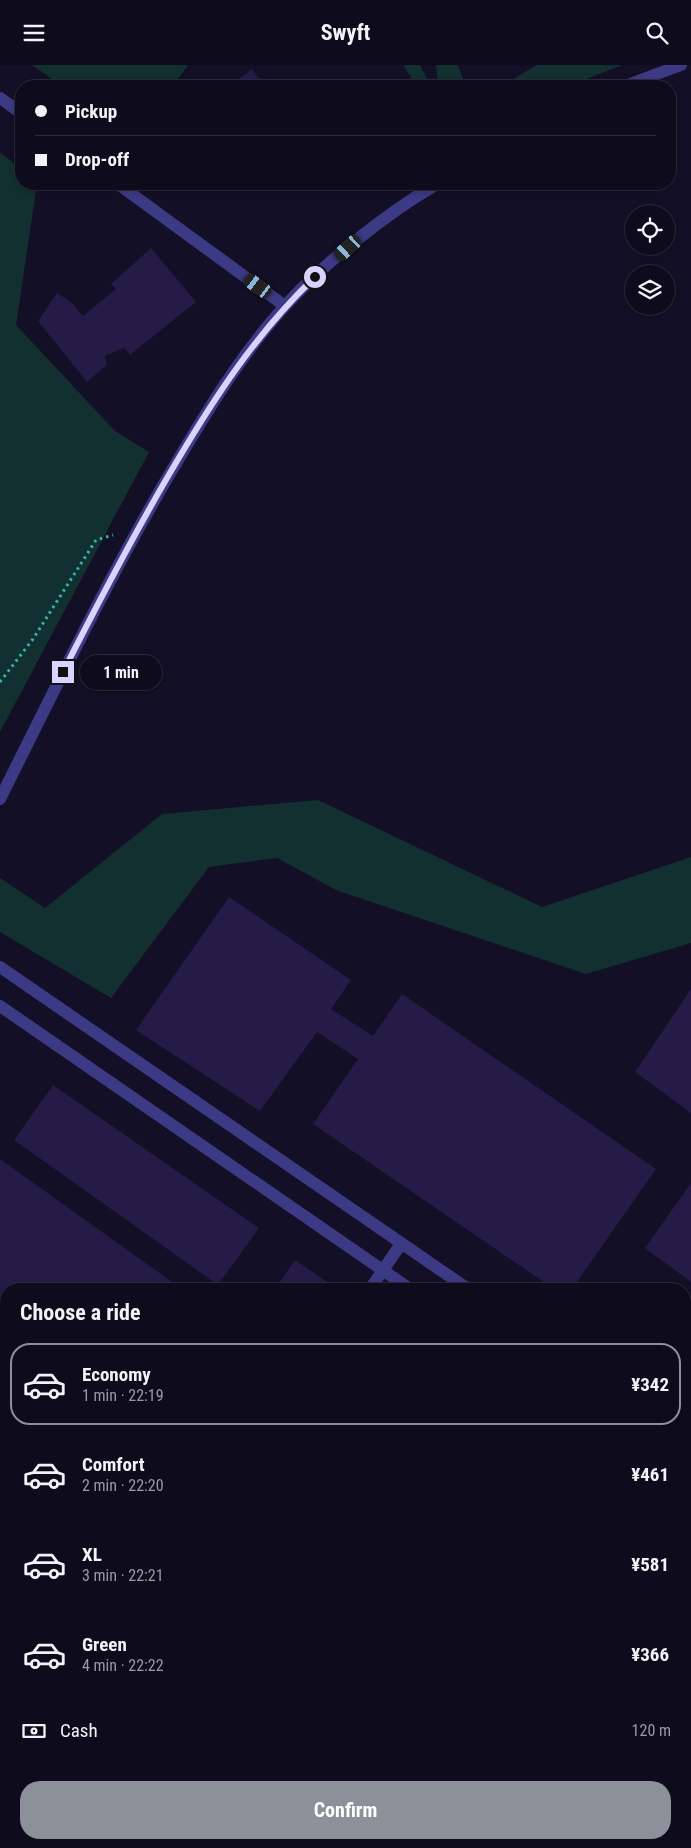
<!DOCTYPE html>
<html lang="en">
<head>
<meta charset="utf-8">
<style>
  :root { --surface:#0e0b1c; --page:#171425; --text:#f1f3f6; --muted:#9b9ba3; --line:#2e2b3b; --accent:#8c9099 }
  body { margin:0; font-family:"Roboto Condensed",sans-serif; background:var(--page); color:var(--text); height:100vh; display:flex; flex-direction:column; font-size:19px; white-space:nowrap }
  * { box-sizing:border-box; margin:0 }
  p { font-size:16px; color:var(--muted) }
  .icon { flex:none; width:28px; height:28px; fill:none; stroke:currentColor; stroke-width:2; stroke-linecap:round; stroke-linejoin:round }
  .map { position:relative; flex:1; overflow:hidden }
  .details { position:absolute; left:0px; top:1218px; width:691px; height:566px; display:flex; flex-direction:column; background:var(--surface); border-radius:20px 20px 0 0; box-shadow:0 2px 8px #0003,0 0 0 1px var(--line) }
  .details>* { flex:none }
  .top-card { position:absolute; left:15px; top:15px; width:661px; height:110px; border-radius:20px; box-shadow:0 2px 8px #0003,0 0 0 1px var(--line); display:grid; align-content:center; height:110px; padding:0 20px; background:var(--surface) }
  .tools { position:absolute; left:625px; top:140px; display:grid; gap:10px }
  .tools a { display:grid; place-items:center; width:50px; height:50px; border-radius:50%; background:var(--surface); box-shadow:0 2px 8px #0003,0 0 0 1px var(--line); font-size:25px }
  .end { position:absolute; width:22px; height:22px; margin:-11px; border:6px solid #d9d4ff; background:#111; box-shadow:0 0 0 2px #111 }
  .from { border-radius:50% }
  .bubble { position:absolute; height:35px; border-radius:18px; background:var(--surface); box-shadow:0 2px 8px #0003,0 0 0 1px var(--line); font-size:16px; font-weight:700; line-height:35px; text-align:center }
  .car { position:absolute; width:15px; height:30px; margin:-15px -8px; border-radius:6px; box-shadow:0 0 4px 1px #0007; background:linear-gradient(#222 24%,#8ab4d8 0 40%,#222 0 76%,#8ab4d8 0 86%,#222 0) }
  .top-card b { display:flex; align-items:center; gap:18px; height:48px; font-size:19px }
  .top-card b+b { border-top:1px solid var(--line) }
  .top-card i { width:12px; height:12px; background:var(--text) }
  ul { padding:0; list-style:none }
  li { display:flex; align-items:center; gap:15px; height:82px; margin:0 10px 8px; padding:0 10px; border:2px solid transparent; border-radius:20px }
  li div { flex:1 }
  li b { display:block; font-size:19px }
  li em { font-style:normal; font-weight:700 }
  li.active { border-color:var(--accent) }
  li>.icon { width:45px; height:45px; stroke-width:1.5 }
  h2 { padding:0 20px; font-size:22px; line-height:60px }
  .pay { display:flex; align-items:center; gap:12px; height:55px; padding:0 20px; font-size:19px }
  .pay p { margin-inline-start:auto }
  .primary-button { display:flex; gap:10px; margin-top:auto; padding:10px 20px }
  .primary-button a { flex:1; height:58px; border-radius:20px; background:var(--accent); color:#fff; font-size:20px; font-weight:700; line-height:58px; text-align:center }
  header { display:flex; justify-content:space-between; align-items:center; height:65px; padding:0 20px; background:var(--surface); font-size:22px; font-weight:700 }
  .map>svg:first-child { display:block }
</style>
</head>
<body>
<header><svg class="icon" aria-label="menu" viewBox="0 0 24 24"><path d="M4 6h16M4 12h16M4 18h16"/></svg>Swyft<svg class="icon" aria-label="search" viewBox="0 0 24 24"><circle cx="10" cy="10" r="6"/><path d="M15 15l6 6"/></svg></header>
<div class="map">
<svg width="691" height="1783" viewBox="0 0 691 1783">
  <rect width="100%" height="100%" fill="#130f26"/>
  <path fill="#12302f" d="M32,0H188L173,21H62Z
    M403,0H420L428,16L438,19L436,0H458L466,21H416Z
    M537,0H622L569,21H513L510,16Z
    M0,87L21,104V119H37L16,260L115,366L149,387L0,667Z
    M318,735L542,842L691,792V878L586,909L336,825L277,793L209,802L111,933L0,867V813L45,843L162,749Z"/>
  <path fill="#241b47" d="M252,4L265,21H229Z
    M151,183L196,237L130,290L124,283L105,291L107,300L87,317L38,256L57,228L71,237L83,251L116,224L111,219Z
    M229,832L351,915L331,944L373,971L402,929L656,1104L572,1224H554L313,1059L358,994L317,967L260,1046L136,965Z
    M691,924V1048L635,1007Z
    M53,1020L259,1163L218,1220L14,1075Z
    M0,1094L182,1224H6V1239L0,1234Z
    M691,1118V1217L645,1183Z
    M295,1195L329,1218L325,1224H275Z
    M0,1245L6,1250V1312L0,1321Z
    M685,1462L691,1466V1495L685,1504Z
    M6,1547V1572L0,1568V1556Z
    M0,1578L6,1582V1613L0,1623Z
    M52,1778H103L99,1783H48Z
    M319,1778H335L331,1783H327Z
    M345,1778H533L541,1783H340Z"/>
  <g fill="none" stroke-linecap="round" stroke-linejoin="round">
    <path stroke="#2fb8b0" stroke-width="3" stroke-dasharray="2.5 4" stroke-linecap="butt" d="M0,617L33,574L96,475L113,470"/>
    <path stroke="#3d3a85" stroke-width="12" d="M685,1740L691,1744"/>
    <path stroke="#3d3a85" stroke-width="12" d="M625,21L681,0
      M0,33L21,48
      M118,119L285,241
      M0,734C58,618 114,501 181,390C212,338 244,286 285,241C324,198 387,148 437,119
      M0,902L468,1224
      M0,941L410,1224
      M370,1224L401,1179
      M685,1373L691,1377
      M685,1414L691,1418
      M0,1763L6,1754
      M209,1778L217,1783
      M263,1778L271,1783"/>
  </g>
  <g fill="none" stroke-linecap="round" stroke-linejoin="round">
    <path stroke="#d9d4ff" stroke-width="6" d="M63,607C102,530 141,455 186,381C224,318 262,263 315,212"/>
  </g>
</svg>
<div class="tools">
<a><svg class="icon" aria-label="locate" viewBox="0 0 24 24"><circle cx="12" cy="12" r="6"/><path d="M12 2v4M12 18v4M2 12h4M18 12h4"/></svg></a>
<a><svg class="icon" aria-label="layers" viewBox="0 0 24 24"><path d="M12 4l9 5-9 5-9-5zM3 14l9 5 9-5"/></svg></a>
</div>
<i class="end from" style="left:315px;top:212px"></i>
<i class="end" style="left:63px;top:607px"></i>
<div class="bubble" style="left:80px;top:590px;width:82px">1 min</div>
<i class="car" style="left:348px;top:183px;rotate:228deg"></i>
<i class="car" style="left:258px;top:221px;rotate:306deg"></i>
<div class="top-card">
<b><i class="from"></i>Pickup</b>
<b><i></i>Drop-off</b>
</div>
<section class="details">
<h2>Choose a ride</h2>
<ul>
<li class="active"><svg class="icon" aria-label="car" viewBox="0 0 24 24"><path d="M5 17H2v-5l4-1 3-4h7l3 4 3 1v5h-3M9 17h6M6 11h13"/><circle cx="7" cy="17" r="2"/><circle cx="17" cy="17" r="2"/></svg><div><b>Economy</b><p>1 min · 22:19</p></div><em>¥342</em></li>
<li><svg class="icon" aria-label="car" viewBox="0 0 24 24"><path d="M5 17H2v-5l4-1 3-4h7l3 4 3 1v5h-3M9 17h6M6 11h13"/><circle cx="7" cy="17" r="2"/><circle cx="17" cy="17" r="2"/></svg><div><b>Comfort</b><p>2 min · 22:20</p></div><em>¥461</em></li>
<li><svg class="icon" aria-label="car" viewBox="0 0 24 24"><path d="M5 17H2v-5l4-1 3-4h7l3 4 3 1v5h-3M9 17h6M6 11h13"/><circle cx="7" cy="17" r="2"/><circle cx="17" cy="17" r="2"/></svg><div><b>XL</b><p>3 min · 22:21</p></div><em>¥581</em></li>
<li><svg class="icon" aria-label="car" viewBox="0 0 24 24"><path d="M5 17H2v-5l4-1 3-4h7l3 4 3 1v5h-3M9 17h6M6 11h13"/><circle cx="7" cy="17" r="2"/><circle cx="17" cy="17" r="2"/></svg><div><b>Green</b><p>4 min · 22:22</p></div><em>¥366</em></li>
</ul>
<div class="pay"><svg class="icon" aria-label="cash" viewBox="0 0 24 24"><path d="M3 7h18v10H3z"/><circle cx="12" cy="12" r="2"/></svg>Cash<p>120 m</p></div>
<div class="primary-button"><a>Confirm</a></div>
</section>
</div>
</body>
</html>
